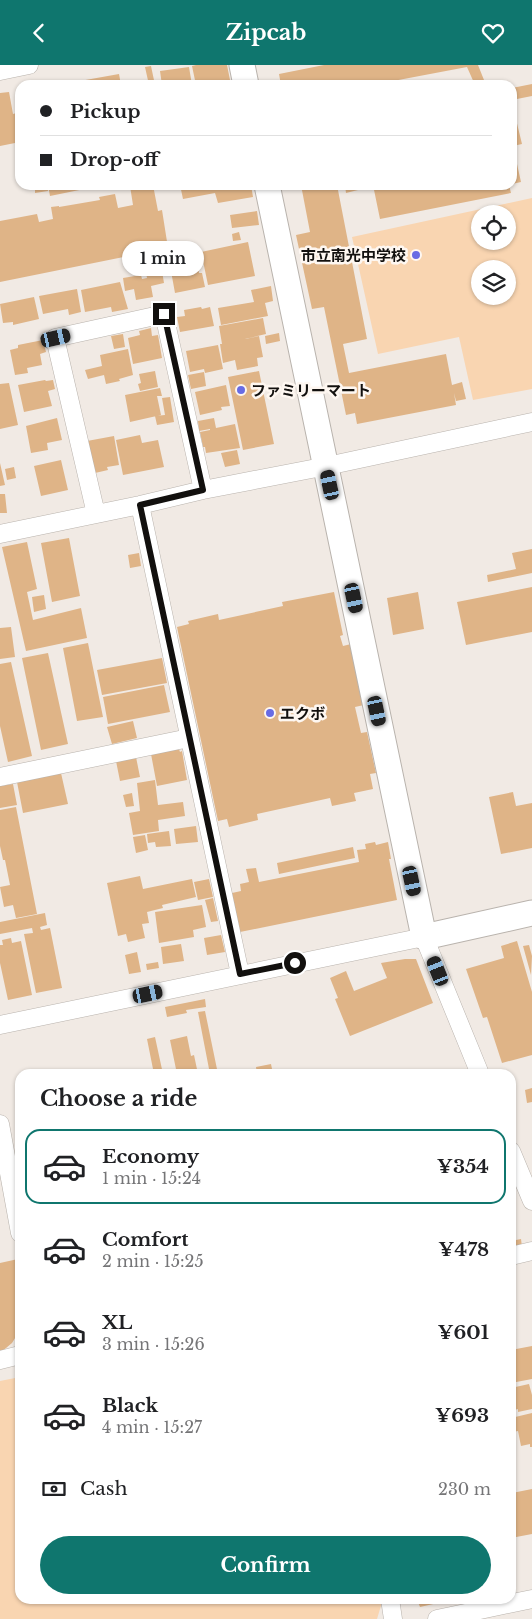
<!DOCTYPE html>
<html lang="en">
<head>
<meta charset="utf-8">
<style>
  :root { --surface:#fff; --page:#f6f6f6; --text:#202124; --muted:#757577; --line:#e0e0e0; --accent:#0f766e }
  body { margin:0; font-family:"Libre Baskerville","Noto Sans JP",serif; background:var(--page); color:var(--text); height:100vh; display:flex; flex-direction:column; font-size:19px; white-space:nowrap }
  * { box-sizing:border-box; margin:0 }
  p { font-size:16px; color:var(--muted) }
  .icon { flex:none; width:28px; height:28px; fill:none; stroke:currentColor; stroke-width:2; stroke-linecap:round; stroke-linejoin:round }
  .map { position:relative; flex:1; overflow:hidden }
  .panel { position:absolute; left:15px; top:1004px; width:501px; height:535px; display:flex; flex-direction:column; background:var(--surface); border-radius:15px; box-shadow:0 1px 4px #0004 }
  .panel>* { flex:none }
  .hud { position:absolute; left:15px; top:15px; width:502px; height:110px; border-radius:15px; box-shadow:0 1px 4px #0004; display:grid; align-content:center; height:110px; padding:0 25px; background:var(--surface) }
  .buttons { position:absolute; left:471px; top:140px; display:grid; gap:10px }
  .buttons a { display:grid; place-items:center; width:45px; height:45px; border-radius:50%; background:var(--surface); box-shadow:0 1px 4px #0004; font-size:25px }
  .end { position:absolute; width:22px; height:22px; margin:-11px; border:6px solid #12100e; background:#fff; box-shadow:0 0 0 2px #fff }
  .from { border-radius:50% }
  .bubble { position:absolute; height:35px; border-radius:18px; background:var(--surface); box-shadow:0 1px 4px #0004; font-size:16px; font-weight:700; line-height:35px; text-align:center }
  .car { position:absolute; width:15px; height:30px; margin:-15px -8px; border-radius:6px; box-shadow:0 0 4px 1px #0007; background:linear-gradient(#222 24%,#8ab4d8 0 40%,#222 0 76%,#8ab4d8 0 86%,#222 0) }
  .hud b { display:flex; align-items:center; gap:18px; height:48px; font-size:19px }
  .hud b+b { border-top:1px solid var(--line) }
  .hud i { width:12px; height:12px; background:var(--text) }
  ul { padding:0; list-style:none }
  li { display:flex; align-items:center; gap:15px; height:75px; margin:0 10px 8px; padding:0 15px; border:2px solid transparent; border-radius:15px }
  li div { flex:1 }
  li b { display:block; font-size:19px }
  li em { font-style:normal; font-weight:700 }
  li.on { border-color:var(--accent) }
  li>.icon { width:45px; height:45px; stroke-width:1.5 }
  h2 { padding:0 25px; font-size:22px; line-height:60px }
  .pay { display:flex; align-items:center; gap:12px; height:55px; padding:0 25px; font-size:19px }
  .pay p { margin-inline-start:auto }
  .primary-button { display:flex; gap:10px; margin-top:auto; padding:10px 25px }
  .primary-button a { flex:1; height:58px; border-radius:30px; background:var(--accent); color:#fff; font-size:20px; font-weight:700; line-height:58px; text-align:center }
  header { display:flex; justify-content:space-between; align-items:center; height:65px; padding:0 25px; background:var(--accent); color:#fff; font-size:22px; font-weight:700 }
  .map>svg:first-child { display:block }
</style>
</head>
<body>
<header><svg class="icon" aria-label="back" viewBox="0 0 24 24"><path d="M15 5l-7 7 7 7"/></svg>Zipcab<svg class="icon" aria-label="heart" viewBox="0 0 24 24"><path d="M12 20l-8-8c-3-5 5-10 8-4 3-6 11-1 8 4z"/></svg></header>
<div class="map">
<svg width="532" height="1554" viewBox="0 0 532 1554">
  <rect width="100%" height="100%" fill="#f1eae4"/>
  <path fill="#f9d5b1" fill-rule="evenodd" d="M532,133V324L473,335L459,272L378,289L352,172ZM480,149H508V176H480ZM480,204H508V231H480Z
    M20,1312V1534H383L377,1554H0V1316Z"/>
  <path fill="#dfb487" d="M196,0H227L231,20H196L192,1Z
    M324,0H478L486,20H475L467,2L372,20H281L279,9Z
    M151,1L155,20H149L145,2Z
    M189,2L192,20H162L160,6Z
    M119,9L121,20H64L63,19Z
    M532,19V31L512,35V23Z
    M9,27L13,49L20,47V77L0,81V28Z
    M512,38L522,79L513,81L521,117L512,119Z
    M35,120H47L48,126L35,128Z
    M48,120H99V121L50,131Z
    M137,120H153L158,146L162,145L168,183L0,217V156L37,149L39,157L53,154L51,142L59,141V142L100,135L99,132L115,129L118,143L133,140L130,121Z
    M180,120H251L253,132L218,138L215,128L183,134Z
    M301,120H337L367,274L343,279L349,308L446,289L452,320L462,317L466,334L456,336L454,328L456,340L357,359L355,348L346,350L324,242L312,244L296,170L310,167Z
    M345,120H361L362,124L346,128Z
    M373,120H509L511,128L380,154Z
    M257,146L259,160L232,163L230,150Z
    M239,167L241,175L233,176L232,169Z
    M248,177L255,211L208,220L203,196L194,198L192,185L200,184L201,187Z
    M198,200L199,208H202L205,222L175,228L171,206Z
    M162,206L164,218L151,221L153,232L136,235L134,224L125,226L123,213L141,210L142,214L147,213L146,208Z
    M120,217L128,244L112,247L111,242L85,247L81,225Z
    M271,221L273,236L265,238L268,251L221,260L218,243L254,237L251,225Z
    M77,224L81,247L69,250L68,244L43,249L39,231Z
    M34,232L39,254L13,260V257L3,258L0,239Z
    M201,242L202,244L210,242L214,261L180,267L177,252L185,251L184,245Z
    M263,253L266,269L245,274L259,271L263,292L257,293L258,301L237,305L235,295L223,298L220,279H222L219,261Z
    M151,263L152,271L158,270L162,293L133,299L128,273L140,270L139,266Z
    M279,268L280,276L266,279L265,271Z
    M123,269L125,282L114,284L111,271Z
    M43,275L46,287L40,289L42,300L27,303L28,308L15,310L10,285L18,283V280Z
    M218,280L223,304L205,308L204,304L190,307L186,286Z
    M128,284L133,310L119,314L120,316L106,319L104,310L88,314L85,305L102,301L100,290Z
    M155,306L158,322L140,326L138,319L141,318L139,309Z
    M259,306L274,379L243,385L228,312Z
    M204,307L206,321L191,324L188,310Z
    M45,315L46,316L53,315L55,324L48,326L52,341L24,347L18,320Z
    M9,318L18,360L0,364V319Z
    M226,320L230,341L221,342L222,345L200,350L195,327Z
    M160,323L162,331H157L161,350L130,357L125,330Z
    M170,332L174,357L157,360L155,351L165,350L162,333Z
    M57,353L62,375L47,378L48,385L31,388L26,361Z
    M214,353L216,363L235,359L240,383L206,388L205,382H203L200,367L210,365V364L199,366L198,356Z
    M140,370L142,378L158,375L164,402L123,410L116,375Z
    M114,371L119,400L107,402L108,405L95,408L87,376Z
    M237,385L240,399L225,402L221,388Z
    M61,395L68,425L41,431L34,401Z
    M0,398L5,420L0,421Z
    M14,402L16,413L7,415L5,404Z
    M0,429H5L7,448H0Z
    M69,473L80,531L52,537L41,478Z
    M27,477L37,524L27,527L33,555L81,543L87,573L26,586L2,482Z
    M532,484V508L488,517L487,510L516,504L512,488Z
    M139,488L141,501L130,503L128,490Z
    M532,522V567L466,580L457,537Z
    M334,527L343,570L340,571L343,581L351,579L364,640L355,642L361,668L367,667L376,708L370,709L373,724L354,728L356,736L332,741L330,733L257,749L258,755L229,762L227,754L218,756L177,562L189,559L188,556L218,549L219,555L283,541L282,537Z
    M418,527L424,564L393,570L387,533Z
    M44,530L46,544L34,547L32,532Z
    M11,562L15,592L0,594V563Z
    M88,578L103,652L77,656L63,583Z
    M48,588L68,679L41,685L22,593Z
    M162,593L167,618L102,630L97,605Z
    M11,597L32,691L8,697L0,661V599Z
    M164,620L170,647L108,659L103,632Z
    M133,656L137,673L112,679L107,662Z
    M179,684L180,687L182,686L187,715L157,721L151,689Z
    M136,692L140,712L120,716L116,696Z
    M61,708L68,739L23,748L17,717Z
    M155,715L158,740L183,737L185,751L158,755L159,766L133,770L129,748L140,746L137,718Z
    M13,719L17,740L0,743V721Z
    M513,727L516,741L532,738V783L501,789L489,732Z
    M132,728L134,741L126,742L123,730Z
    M16,742L37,849L16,853L13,840L4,842L0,822L10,820L5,795H3L0,781V745Z
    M196,761L198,777L176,779L174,764Z
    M169,766L171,781L156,782L155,777L148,778L147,769Z
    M145,770L148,785L136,788L133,772Z
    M375,777L376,780L388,777L391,794H389L397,835L240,867L232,828L241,826L240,819L249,817L246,804L256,803L259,817L359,797L357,785L366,784L365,779Z
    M353,782L355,793L279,809L277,798Z
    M140,811L143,824L192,814L196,832L162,840L163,843L147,847L149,858L142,859L145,873L128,877L126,869L118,871L107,818Z
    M209,814L213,832L198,835L194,817Z
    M213,833L218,856L211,857L205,835Z
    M202,840L206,862L193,865L194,872L159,878L155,847Z
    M45,848L47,860L40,862L41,865L50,863L62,923L36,928L24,869L33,868L32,863L0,869V857Z
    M221,870L225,887L207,890L204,873Z
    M11,873L12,878L21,876L32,930L8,935L0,898V880H3L2,875Z
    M517,876L532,927V990L502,998L487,952L483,953L466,904L504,893L501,881Z
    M181,879L184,896L163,899L161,882Z
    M529,880L532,891L531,910L523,881Z
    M137,887L141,907L129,909L125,890Z
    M405,894H416L433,938L350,971L335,934L338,933L330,913L346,906L354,926L387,913L381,898Z
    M158,897L159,903L147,905L146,899Z
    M205,934L206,942L186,945L187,948L167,952L165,942Z
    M205,946L218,1009H210L198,947Z
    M187,971L191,991L194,990L198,1009H177L170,975Z
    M155,972L163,1009H154L147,974Z
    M271,999L273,1009H257L256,1002Z
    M532,1023V1037L527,1038L525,1025Z
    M521,1174L522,1182L511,1184V1176Z
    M18,1194L20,1201V1265L12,1278L0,1288V1198Z
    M532,1281V1314L511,1318V1285Z
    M529,1319L532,1330V1344L518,1347V1344L511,1346V1323Z
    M532,1348V1382H530V1379L521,1381L518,1366L513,1367L511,1353Z
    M532,1424V1469L511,1473V1438L514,1437L512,1428Z
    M413,1534H451V1535L420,1542L418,1537L414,1538Z"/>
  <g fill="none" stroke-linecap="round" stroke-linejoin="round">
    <defs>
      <path id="street" d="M0,6L29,0
        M140,440L240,909
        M96,449L55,273L164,249L203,425
        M0,469L140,440L203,425L327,401L532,357
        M0,712L189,673
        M0,960L424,872L480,1009
        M0,1059L20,1168
        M511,1086L532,1136
        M511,1191L532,1186
        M0,1295L20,1290
        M390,1534L393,1554
        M437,1554L532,1534"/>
      <path id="secondary" d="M242,0L246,20
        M267,120L424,872L532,848"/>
    </defs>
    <use href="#street" stroke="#b9b3ad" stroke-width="19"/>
    <use href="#secondary" stroke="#b9b3ad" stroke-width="27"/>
    <use href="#street" stroke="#fff" stroke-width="18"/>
    <use href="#secondary" stroke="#fff" stroke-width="25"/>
  </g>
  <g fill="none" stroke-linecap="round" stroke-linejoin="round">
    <path stroke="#12100e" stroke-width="6" d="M164,249L203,425L140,440L240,909L295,898"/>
  </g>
  <g fill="#686be4" stroke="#fef7f1" stroke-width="2">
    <circle cx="416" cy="190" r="5"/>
    <circle cx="241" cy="325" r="5"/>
    <circle cx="270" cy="648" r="5"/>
  </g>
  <g text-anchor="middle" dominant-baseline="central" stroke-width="5" stroke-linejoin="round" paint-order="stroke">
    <g font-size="15" font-weight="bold" fill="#12100e" stroke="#fef7f1" text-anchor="start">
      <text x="406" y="190" text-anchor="end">市立南光中学校</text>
      <text x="251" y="325">ファミリーマート</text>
      <text x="280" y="648">エクボ</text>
    </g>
  </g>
</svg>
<div class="buttons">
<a><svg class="icon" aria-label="locate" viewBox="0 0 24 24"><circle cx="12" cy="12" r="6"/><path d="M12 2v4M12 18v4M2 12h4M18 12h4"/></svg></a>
<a><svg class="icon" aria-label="layers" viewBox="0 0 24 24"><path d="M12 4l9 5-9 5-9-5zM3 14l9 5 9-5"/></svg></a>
</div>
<i class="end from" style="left:295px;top:898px"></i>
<i class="end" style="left:164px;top:249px"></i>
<div class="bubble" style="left:122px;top:176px;width:82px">1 min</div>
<i class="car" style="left:56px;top:273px;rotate:77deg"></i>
<i class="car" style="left:330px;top:420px;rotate:348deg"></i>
<i class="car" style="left:354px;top:533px;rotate:168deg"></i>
<i class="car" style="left:377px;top:646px;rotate:168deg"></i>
<i class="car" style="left:412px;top:816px;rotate:168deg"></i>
<i class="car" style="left:438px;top:906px;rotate:338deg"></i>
<i class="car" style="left:148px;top:929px;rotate:78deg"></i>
<div class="hud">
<b><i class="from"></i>Pickup</b>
<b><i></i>Drop-off</b>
</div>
<section class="panel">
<h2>Choose a ride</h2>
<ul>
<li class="on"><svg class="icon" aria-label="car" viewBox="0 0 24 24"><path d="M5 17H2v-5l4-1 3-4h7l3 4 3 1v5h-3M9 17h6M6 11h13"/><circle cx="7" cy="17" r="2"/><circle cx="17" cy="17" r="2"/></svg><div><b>Economy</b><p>1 min · 15:24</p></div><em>¥354</em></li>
<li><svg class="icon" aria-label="car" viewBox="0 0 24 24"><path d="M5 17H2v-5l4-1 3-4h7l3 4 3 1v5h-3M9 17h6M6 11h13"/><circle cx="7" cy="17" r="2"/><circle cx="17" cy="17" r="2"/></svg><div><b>Comfort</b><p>2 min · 15:25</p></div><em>¥478</em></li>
<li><svg class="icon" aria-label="car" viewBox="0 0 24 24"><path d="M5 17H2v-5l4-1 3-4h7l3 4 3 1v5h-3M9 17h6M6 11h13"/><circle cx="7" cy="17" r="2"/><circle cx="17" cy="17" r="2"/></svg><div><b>XL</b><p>3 min · 15:26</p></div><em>¥601</em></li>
<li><svg class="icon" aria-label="car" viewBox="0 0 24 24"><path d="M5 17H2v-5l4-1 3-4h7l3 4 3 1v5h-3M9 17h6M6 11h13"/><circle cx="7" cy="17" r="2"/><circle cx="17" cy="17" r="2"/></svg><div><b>Black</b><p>4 min · 15:27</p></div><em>¥693</em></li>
</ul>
<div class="pay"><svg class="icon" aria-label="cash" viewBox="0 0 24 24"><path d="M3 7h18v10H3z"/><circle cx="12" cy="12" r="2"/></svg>Cash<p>230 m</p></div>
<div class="primary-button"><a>Confirm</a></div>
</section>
</div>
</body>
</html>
